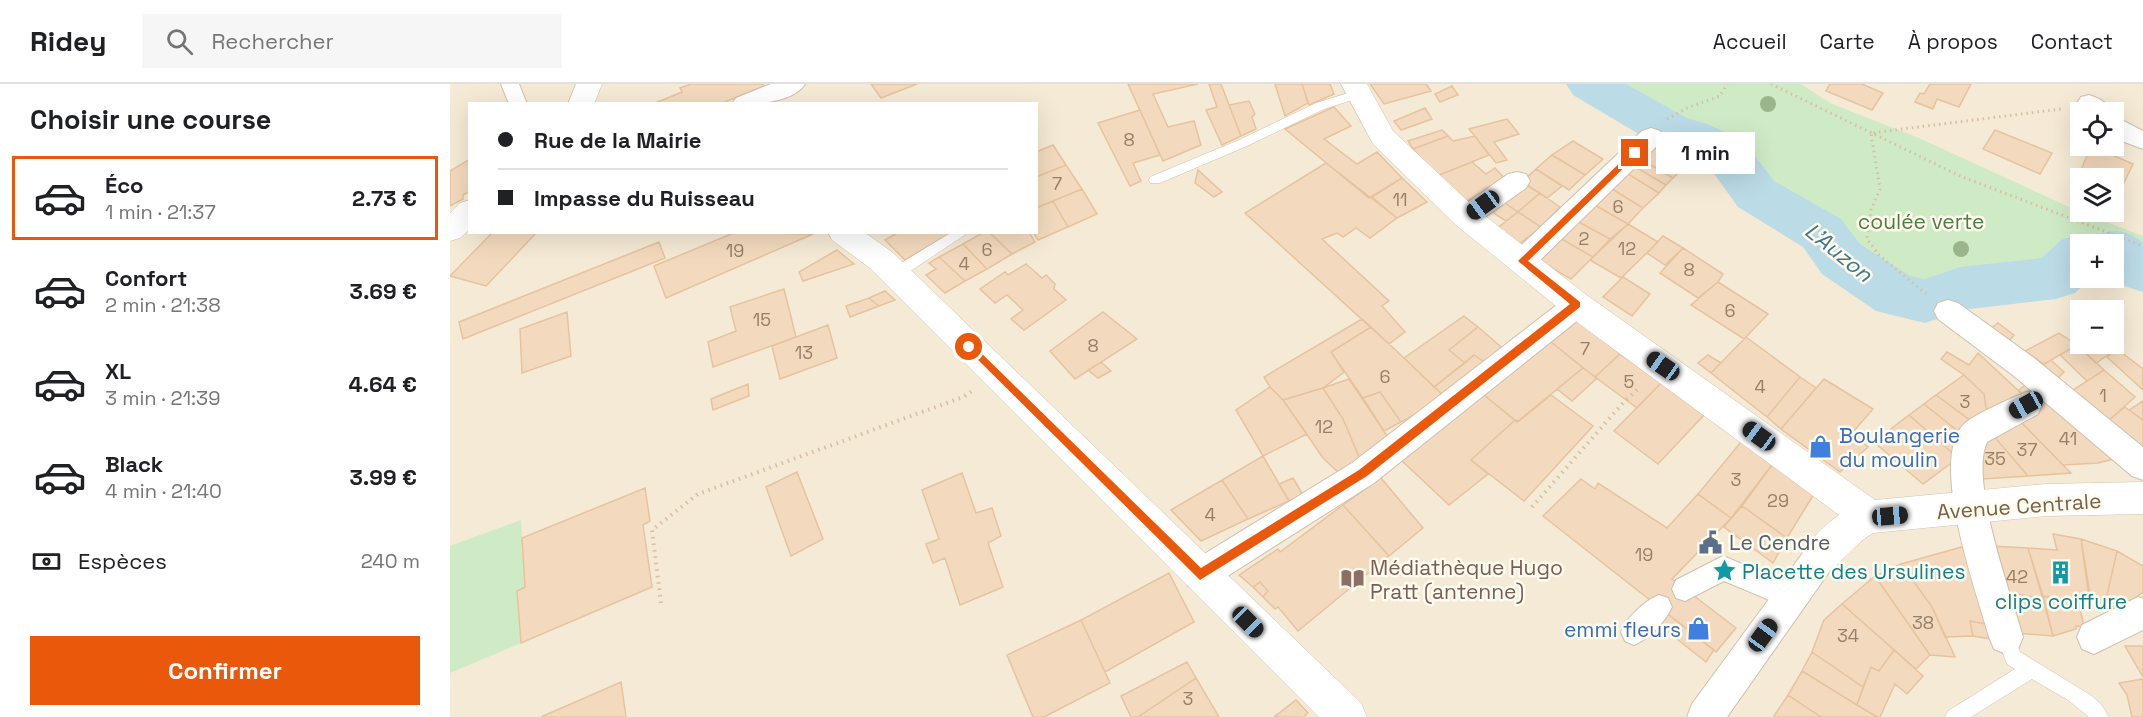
<!DOCTYPE html>
<html lang="fr">
<head>
<meta charset="utf-8">
<style>
  :root { --surface:#fff; --page:#f6f6f6; --text:#202124; --muted:#757577; --line:#e0e0e0; --accent:#ea580c }
  body { margin:0; font-family:"Space Grotesk",sans-serif; background:var(--page); color:var(--text); height:100vh; display:flex; flex-direction:column; font-size:22px; white-space:nowrap }
  * { box-sizing:border-box; margin:0 }
  p { font-size:20px; color:var(--muted) }
  .icon { flex:none; width:33px; height:33px; fill:none; stroke:currentColor; stroke-width:2; stroke-linecap:round; stroke-linejoin:round }
  .map { position:relative; flex:1; overflow:hidden }
  .drawer { display:flex; flex-direction:column; background:var(--surface); width:450px }
  .drawer>* { flex:none }
  .hud { position:absolute; left:18px; top:18px; width:570px; height:132px; border-radius:0px; box-shadow:0 6px 24px #0002; display:grid; align-content:center; height:132px; padding:0 30px; background:var(--surface) }
  .controls { position:absolute; left:1620px; top:18px; display:grid; gap:12px }
  .controls a { display:grid; place-items:center; width:54px; height:54px; border-radius:0px; background:var(--surface); box-shadow:0 6px 24px #0002; font-size:30px }
  .end { position:absolute; width:27px; height:27px; margin:-14px; border:8px solid #ea580c; background:#fff; box-shadow:0 0 0 3px #fff }
  .from { border-radius:50% }
  .bubble { position:absolute; height:42px; border-radius:0px; background:var(--surface); box-shadow:0 6px 24px #0002; font-size:20px; font-weight:800; line-height:42px; text-align:center }
  .car { position:absolute; width:18px; height:36px; margin:-18px -9px; border-radius:8px; box-shadow:0 0 4px 2px #0007; background:linear-gradient(#222 24%,#8ab4d8 0 40%,#222 0 76%,#8ab4d8 0 86%,#222 0) }
  .hud b { display:flex; align-items:center; gap:21px; height:57px; font-size:22px }
  .hud b+b { border-top:2px solid var(--line) }
  .hud i { width:15px; height:15px; background:var(--text) }
  ul { padding:0; list-style:none }
  li { display:flex; align-items:center; gap:18px; height:84px; margin:0 12px 9px; padding:0 18px; border:3px solid transparent; border-radius:0px }
  li div { flex:1 }
  li b { display:block; font-size:22px }
  li em { font-style:normal; font-weight:800 }
  li.current { border-color:var(--accent) }
  li>.icon { width:54px; height:54px; stroke-width:1.5 }
  h2 { padding:0 30px; font-size:27px; line-height:72px }
  .pay { display:flex; align-items:center; gap:15px; height:66px; padding:0 30px; font-size:22px }
  .pay p { margin-inline-start:auto }
  .primary-button { display:flex; gap:12px; margin-top:auto; padding:12px 30px }
  .primary-button a { flex:1; height:69px; border-radius:0px; background:var(--accent); color:#fff; font-size:24px; font-weight:800; line-height:69px; text-align:center }
  header { display:flex; align-items:center; gap:36px; box-sizing:border-box; height:84px; padding:0 30px; background:var(--surface); border-bottom:2px solid var(--line) }
  header strong { font-size:28px }
  nav { display:flex; gap:33px; margin-inline-start:auto; font-size:21px }
  .search { width:420px; height:54px; background:var(--page); display:flex; align-items:center; gap:15px; box-sizing:border-box; padding:0 21px; border-radius:0px; color:var(--muted); font-size:22px }
  main { display:flex; flex:1; min-height:0 }
  .map>svg:first-child { display:block }
</style>
</head>
<body>
<header>
<strong>Ridey</strong>
<div class="search"><svg class="icon" aria-label="search" viewBox="0 0 24 24"><circle cx="10" cy="10" r="6"/><path d="M15 15l6 6"/></svg>Rechercher</div>
<nav><a>Accueil</a><a>Carte</a><a>À propos</a><a>Contact</a></nav>
</header>
<main>
<section class="drawer">
<h2>Choisir une course</h2>
<ul>
<li class="current"><svg class="icon" aria-label="car" viewBox="0 0 24 24"><path d="M5 17H2v-5l4-1 3-4h7l3 4 3 1v5h-3M9 17h6M6 11h13"/><circle cx="7" cy="17" r="2"/><circle cx="17" cy="17" r="2"/></svg><div><b>Éco</b><p>1 min · 21:37</p></div><em>2.73 €</em></li>
<li><svg class="icon" aria-label="car" viewBox="0 0 24 24"><path d="M5 17H2v-5l4-1 3-4h7l3 4 3 1v5h-3M9 17h6M6 11h13"/><circle cx="7" cy="17" r="2"/><circle cx="17" cy="17" r="2"/></svg><div><b>Confort</b><p>2 min · 21:38</p></div><em>3.69 €</em></li>
<li><svg class="icon" aria-label="car" viewBox="0 0 24 24"><path d="M5 17H2v-5l4-1 3-4h7l3 4 3 1v5h-3M9 17h6M6 11h13"/><circle cx="7" cy="17" r="2"/><circle cx="17" cy="17" r="2"/></svg><div><b>XL</b><p>3 min · 21:39</p></div><em>4.64 €</em></li>
<li><svg class="icon" aria-label="car" viewBox="0 0 24 24"><path d="M5 17H2v-5l4-1 3-4h7l3 4 3 1v5h-3M9 17h6M6 11h13"/><circle cx="7" cy="17" r="2"/><circle cx="17" cy="17" r="2"/></svg><div><b>Black</b><p>4 min · 21:40</p></div><em>3.99 €</em></li>
</ul>
<div class="pay"><svg class="icon" aria-label="cash" viewBox="0 0 24 24"><path d="M3 7h18v10H3z"/><circle cx="12" cy="12" r="2"/></svg>Espèces<p>240 m</p></div>
<div class="primary-button"><a>Confirmer</a></div>
</section>
<div class="map">
<svg width="1693" height="633" viewBox="0 0 1693 633">
  <rect width="100%" height="100%" fill="#fdf7e7"/>
  <path fill="#f5ead5" fill-rule="evenodd" d="M0,0H1693V633H0ZM20,20H586V148H20ZM1630,28H1664V62H1630ZM1630,94H1664V128H1630ZM1630,160H1664V194H1630ZM1630,226H1664V260H1630Z"/>
  <path fill="#cfebc5" d="M1139,0H1351L1380,19L1469,54L1630,128L1693,152V182L1664,166V160H1630V171L1606,194L1510,205L1475,217L1446,211L1391,175L1372,149L1306,110L1275,68L1211,42Z
    M71,436L75,503L67,508L71,559L0,589V462Z"/>
  <g fill="none" stroke-linecap="round" stroke-linejoin="round">
    <path fill="#bbdbe7" fill-rule="evenodd" d="M1116,0H1176L1237,34L1257,40L1293,56L1324,97L1391,135L1410,160L1460,192L1475,195L1510,183L1592,174L1611,156L1630,150L1643,155L1645,151C1666,145 1674,145 1693,158V208L1674,202L1662,194L1664,160H1630V194H1641L1625,209L1606,215L1512,226L1475,239L1426,227L1372,190L1353,163L1288,123L1257,80L1224,65L1204,59L1123,11Z"/>
  </g>
  <path fill="#f3dabe" stroke="#e6c39e" stroke-width="1.5" d="M241,0H313L314,2L270,20H203L232,8L230,4Z
    M421,0H467L431,14Z
    M678,0H748L703,10L718,43L744,37L751,61L713,77Z
    M759,0H771L791,52L772,61L756,26L767,23Z
    M825,0H852L858,19L835,32Z
    M852,0H880L884,10L859,21Z
    M920,0H976L981,7L934,20Z
    M1380,0H1412L1433,9L1422,26L1376,7Z
    M1480,0H1521L1509,23L1487,15L1483,25L1465,18L1470,9L1474,10Z
    M1002,2L1008,11L990,18L985,10Z
    M799,17L805,30L802,33L806,45L791,52L779,21Z
    M884,23L901,42L874,55L907,80L927,68L952,94L919,114L835,45Z
    M975,24L982,35L951,46L944,37Z
    M690,26L710,71L683,79L691,97L680,102L648,39Z
    M1057,35L1069,50L1044,58L1057,76L1046,79L1019,45Z
    M992,46L998,52L963,65L958,57Z
    M1545,46L1602,69L1590,90L1533,65Z
    M1213,50L1225,55L1212,68L1201,62Z
    M998,52L1003,57L1025,52L1039,71L987,92L963,65Z
    M1225,55L1251,68L1235,82L1212,68Z
    M1123,57L1153,75L1135,91L1102,71Z
    M603,61L616,81L586,93V68Z
    M1201,62L1212,68L1235,82L1223,94L1189,74Z
    M1641,62L1683,80L1672,103L1664,99V94H1652L1631,86Z
    M1102,71L1135,91L1119,106L1086,85Z
    M1189,74L1223,94L1216,101L1182,81Z
    M20,75V107L13,111V115L0,122V87Z
    M1022,78L1036,90L1045,84L1056,96L1017,117L987,92Z
    M876,79L947,134L920,154L906,144L893,153L887,149L872,155L939,217L932,222L955,248L939,260L795,129Z
    M616,81L632,105L586,124V93Z
    M1182,81L1216,101L1209,109L1175,88Z
    M1086,85L1112,102L1097,114L1072,98Z
    M748,86L772,108L764,113L745,99Z
    M1175,88L1209,109L1193,124L1159,103Z
    M952,94L977,118L947,134L922,113Z
    M1072,98L1090,109L1068,128L1049,115Z
    M1159,103L1193,124L1178,140L1143,120Z
    M632,105L647,130L618,143L603,117Z
    M1090,109L1110,123L1091,143L1068,128Z
    M1049,115L1068,128L1056,137L1037,125Z
    M603,117L618,143L588,156L583,148H586V124Z
    M1143,120L1178,140L1160,155L1125,136Z
    M1068,128L1091,143L1068,161L1046,145Z
    M1125,136L1160,155L1143,173L1108,153Z
    M1178,140L1208,158L1171,194L1140,176Z
    M43,148H87L36,202L0,192Z
    M286,148L363,150L216,214L204,182Z
    M449,148H503L455,176L435,156Z
    M534,148H539L562,170L537,185L513,160Z
    M539,148H579L585,158L562,170Z
    M1213,152L1233,164L1215,181L1197,169Z
    M1108,153L1143,173L1121,195L1086,175Z
    M209,158L215,174L13,255L9,238Z
    M513,160L537,185L515,197L489,173Z
    M1233,164L1273,190L1268,198L1248,214L1210,189Z
    M387,166L404,180L353,197L349,188Z
    M489,173L515,197L495,209L476,191L486,185L479,179Z
    M576,180L592,194L596,191L605,200L604,205L616,216L574,246L561,235L573,226L557,211L545,219L530,205L555,188L558,191Z
    M1173,193L1200,210L1182,232L1153,213Z
    M1268,198L1318,230L1294,255L1241,221Z
    M334,205L346,253L263,283L258,258L286,247L280,223Z
    M435,207L445,216L429,222L419,214Z
    M419,214L429,222L400,233L396,222Z
    M117,228L121,272L72,289L70,245Z
    M653,228L687,255L625,295L600,267Z
    M1014,232L1028,243L999,266L1015,279L984,303L954,274Z
    M912,235L921,243L881,268L894,288L873,304L833,316L820,303L814,293Z
    M1128,237L1170,270L1145,293L1101,258Z
    M1548,239L1564,251L1556,260L1539,246Z
    M378,241L387,274L330,295L322,262Z
    M921,243L954,274L996,314L951,338L930,308L913,314L881,268Z
    M1028,243L1057,268L1040,282L1024,271L1015,279L999,266Z
    M1609,249L1627,261L1594,280L1575,267Z
    M1296,253L1350,293L1317,333L1261,289Z
    M1101,258L1133,284L1067,338L1034,311Z
    M1635,260H1661L1667,265L1646,279L1629,263Z
    M1627,261L1654,286L1637,297L1610,271Z
    M1667,265L1693,285V306L1657,273Z
    M1497,268L1519,281L1528,269L1573,311L1538,326L1536,324L1534,310L1514,291L1491,275Z
    M1170,270L1211,299L1187,324L1145,293Z
    M1024,271L1040,282L998,315L984,303Z
    M1258,271L1271,279L1261,289L1248,279Z
    M1601,276L1614,288L1607,295L1589,283Z
    M651,278L661,287L648,294L638,286Z
    M1133,284L1147,294L1122,317L1107,305Z
    M1654,286L1685,313L1658,337L1620,308Z
    M1514,291L1534,310L1536,324L1538,326L1520,336L1486,311Z
    M1350,293L1366,304L1331,345L1317,333Z
    M899,295L939,355L910,375L893,335L873,304Z
    M1374,295L1423,325L1402,349L1418,363L1390,388L1331,345Z
    M1582,296L1672,373L1648,379L1613,381L1568,335L1573,311L1569,306Z
    M1211,299L1254,331L1208,380L1164,347Z
    M298,300L299,312L263,326L261,315Z
    M820,303L833,316L857,350L813,372L786,326Z
    M873,304L893,335L910,375L890,390L873,374L833,316Z
    M930,308L951,338L934,347L913,314Z
    M1034,311L1065,336L1021,376L1038,390L999,421L951,376Z
    M1101,311L1143,342L1074,417L1021,376L1065,336L1069,337Z
    M1486,311L1520,336L1514,352L1474,320Z
    M1693,317V336L1679,326Z
    M1474,320L1514,352L1508,374L1459,331Z
    M1675,323L1693,336V367L1658,337Z
    M1459,331L1508,374L1473,400L1424,358Z
    M1568,335L1613,381L1621,389L1578,392L1542,350Z
    M1542,350L1578,392L1532,395L1527,358Z
    M1291,358L1322,381L1281,434L1248,410Z
    M813,372L839,417L798,435L772,396Z
    M1322,381L1364,410L1337,454L1292,422Z
    M347,388L373,455L341,472L316,403Z
    M512,389L526,429L542,424L551,452L538,459L553,503L510,521L495,474L483,479L476,460L489,455L472,406Z
    M843,394L853,411L839,417L829,400Z
    M931,394L973,444L939,472L893,421Z
    M1131,395L1145,405L1148,399L1217,444L1248,410L1281,434L1222,495L1286,544L1266,568L1093,432Z
    M772,396L798,435L751,457L721,426Z
    M195,404L200,437L193,441L202,503L71,559L67,507L75,503L72,454Z
    M893,421L939,472L848,547L828,523L825,525L813,513L818,507L810,498L803,503L789,491L828,465L830,468Z
    M1292,422L1337,454L1323,479L1274,443Z
    M1603,450L1631,455L1640,521L1593,512L1578,464L1607,466Z
    M1631,455L1667,467L1655,520L1641,516Z
    M1519,461L1546,542L1520,537L1523,552L1495,553L1482,523L1451,480Z
    M1539,462L1578,464L1593,515L1551,507Z
    M1667,467L1693,482V508L1665,529L1655,520Z
    M1451,480L1482,523L1505,573L1480,571L1425,492Z
    M719,489L744,538L655,588L631,536Z
    M1425,492L1480,571L1466,585L1392,520Z
    M810,498L818,507L813,513L803,503Z
    M1551,507L1593,515L1603,552L1565,549Z
    M1593,512L1629,519L1634,543L1626,542V545L1603,552Z
    M1392,520L1444,566L1429,587L1421,583L1413,603L1362,568L1374,536Z
    M1218,530L1264,566L1256,578L1209,541Z
    M631,536L660,599L594,633H583L557,571Z
    M1520,537L1546,542L1548,556L1523,552Z
    M1675,562H1693V593Z
    M1444,566L1473,592L1457,610L1445,600L1430,633H1427L1407,621L1421,583L1429,587Z
    M1362,568L1413,603L1407,621L1352,587Z
    M737,578L746,594L688,633H681L671,612Z
    M1352,587L1407,621L1427,633H1371L1338,611Z
    M746,594L769,633H688Z
    M1693,595V633H1682L1677,611L1669,599Z
    M171,598L176,633H91Z
    M1338,611L1371,633H1325L1324,632Z
    M846,616L858,629L853,633H824Z"/>
  <g fill="none" stroke-linecap="round" stroke-linejoin="round">
    <defs>
      <path id="service" d="M908,6L914,10L912,13L874,25L797,62L710,99H700L699,96L700,93L789,56L866,19Z
        M502,148H519L450,194H440L438,190L440,186Z
        M1556,544L1562,547L1570,568L1642,612L1651,620L1659,633H1639L1618,616L1582,595L1521,633H1495L1498,627L1565,585L1557,580L1547,553L1550,547Z"/>
      <path id="pedestrian" d="M51,0H69L77,20H59Z
        M1273,472L1350,504L1354,513L1350,522L1341,525L1274,497L1235,517L1226,514L1222,505L1226,496Z
        M1209,511L1218,514L1222,523C1215,538 1199,555 1184,561L1175,557L1171,548C1177,533 1194,517 1209,511Z"/>
      <path id="minor" d="M321,0H355C342,20 303,20 282,20L286,14Z
        M1639,11C1649,14 1658,19 1662,28H1635L1627,19L1631,13Z
        M1664,32L1693,47V65L1664,54Z
        M1201,44L1210,47L1213,53L1210,59L1082,184L1072,187L1062,184L1058,177L1062,170L1192,47Z
        M1067,88L1076,90L1080,97L1076,104L1025,140L1016,143L1007,140L1003,133L1007,126L1058,90Z
        M1127,210L1137,213L1141,221L1137,229L924,399L762,502L750,507L738,502L733,491L738,480L902,379L1117,213Z
        M1498,216L1508,219L1584,274L1693,363V396L1682,392L1564,292L1488,235L1484,227L1488,219Z
        M1577,308L1588,312L1592,321L1588,330L1537,358C1519,397 1561,510 1573,553L1568,565L1556,570L1544,565L1539,553C1527,509 1477,374 1515,339C1526,330 1563,313 1577,308Z
        M1367,461L1379,466L1384,477L1379,488L1277,633H1237L1242,620L1355,466Z
        M1688,513L1693,515V546L1644,570L1632,565L1627,553L1632,541Z"/>
      <path id="tertiary" d="M126,0H152L144,20H118Z
        M20,116V145L10,154L0,157V129L10,119Z
        M378,148H414L442,168L911,619L917,633H869L420,184L382,156Z"/>
      <path id="secondary" d="M891,0H917L943,47L1026,125L1138,212L1425,416L1596,400L1693,398V430L1596,432L1423,449C1402,461 1389,485 1367,494L1354,489L1349,477C1357,458 1372,443 1389,431L1116,230L1006,141L923,60Z"/>
    </defs>
    <use href="#service" stroke="#cfc0ac" stroke-width="1"/>
    <use href="#pedestrian" stroke="#cfc0ac" stroke-width="2"/>
    <use href="#minor" stroke="#cfc0ac" stroke-width="2"/>
    <use href="#tertiary" stroke="#cfc0ac" stroke-width="1"/>
    <use href="#secondary" stroke="#d2c1aa" stroke-width="1"/>
    <path stroke="#d8bea1" stroke-width="3" stroke-dasharray="1.5 4" stroke-linecap="butt" d="M1321,0L1510,92L1693,162
      M1217,35L1237,24L1270,12L1277,0
      M1476,210L1429,171L1417,155L1421,126L1430,105L1421,49L1611,25"/>
    <path stroke="#d8bea1" stroke-width="4" stroke-dasharray="1.5 5" stroke-linecap="butt" d="M1082,423L1172,320L1190,303
      M211,519L202,446L248,410L513,313L522,307"/>
    <use href="#service" fill="#fff" fill-rule="evenodd"/>
    <use href="#pedestrian" fill="#fff" fill-rule="evenodd"/>
    <use href="#minor" fill="#fff" fill-rule="evenodd"/>
    <use href="#tertiary" fill="#fff" fill-rule="evenodd"/>
    <use href="#secondary" fill="#fff" fill-rule="evenodd"/>
  </g>
  <g fill="#9cb48c">
    <circle cx="1318" cy="20" r="8"/>
    <circle cx="1511" cy="165" r="8"/>
  </g>
  <path fill="#ea580c" d="M1182,67L1189,69L1078,177L1130,218V223L917,392L750,496L515,263L516,261H523L751,484L909,386L1120,220L1068,177Z"/>
  <defs>
    <symbol id="shop-bare" viewBox="-9 -9 18 18"><path d="M-5-2.5h2.3a2.7 3.5 0 0 1 5.4 0H5L5.5 6h-11ZM-1.5-2.5h3a1.5 2.3 0 0 0-3 0Z" fill="#3f7fe0" stroke="#fffbee" stroke-width="2.5" paint-order="stroke"/></symbol>
    <symbol id="civic-bare" viewBox="-9 -9 18 18"><path d="M-.6-6.5H3V-4.5H.6V-3L4-1V1h2V6H-6V1h2V-1L-.6-3ZM-1.2 2.5V6h2.4V2.5Z" fill="#5c6f8a" stroke="#fffbee" stroke-width="2.5" paint-order="stroke"/></symbol>
    <symbol id="sight-bare" viewBox="-9 -9 18 18"><path d="M0-6L1.8-2.2L6-1.7L2.9 1.2L3.7 5.4L0 3.3L-3.7 5.4L-2.9 1.2L-6-1.7L-1.8-2.2Z" fill="#0f9aa8" stroke="#fffbee" stroke-width="2.5" paint-order="stroke"/></symbol>
    <symbol id="building-bare" viewBox="-9 -9 18 18"><path d="M-4-6H4V6H1V3H-1V6H-4ZM-2.5-4.3h1.7v1.8h-1.7ZM.8-4.3h1.7v1.8H.8ZM-2.5-1h1.7V.8h-1.7ZM.8-1h1.7V.8H.8Z" fill="#0f9aa8" stroke="#fffbee" stroke-width="2.5" paint-order="stroke"/></symbol>
    <symbol id="library-bare" viewBox="-9 -9 18 18"><path d="M-6-4Q-3-5.5-.7-3.5V5Q-3 3-6 4ZM6-4Q3-5.5 .7-3.5V5Q3 3 6 4Z" fill="#8d6e63" stroke="#fffbee" stroke-width="2.5" paint-order="stroke"/></symbol>
  </defs>
  <g fill-rule="evenodd">
    <use href="#shop-bare" x="1354" y="346" width="33" height="33"/>
    <use href="#civic-bare" x="1244" y="442" width="33" height="33"/>
    <use href="#sight-bare" x="1258" y="470" width="33" height="33"/>
    <use href="#building-bare" x="1594" y="472" width="33" height="33"/>
    <use href="#library-bare" x="886" y="478" width="33" height="33"/>
    <use href="#shop-bare" x="1232" y="528" width="33" height="33"/>
  </g>
  <g text-anchor="middle" dominant-baseline="central" stroke-width="5" stroke-linejoin="round" paint-order="stroke">
    <g font-size="18" fill="#977e67">
      <text x="679" y="55">8</text>
      <text x="607" y="99">7</text>
      <text x="950" y="115">11</text>
      <text x="1168" y="122">6</text>
      <text x="1134" y="154">2</text>
      <text x="1177" y="164">12</text>
      <text x="537" y="165">6</text>
      <text x="285" y="166">19</text>
      <text x="514" y="179">4</text>
      <text x="1239" y="185">8</text>
      <text x="1280" y="226">6</text>
      <text x="312" y="235">15</text>
      <text x="643" y="261">8</text>
      <text x="1135" y="264">7</text>
      <text x="354" y="268">13</text>
      <text x="935" y="292">6</text>
      <text x="1179" y="297">5</text>
      <text x="1310" y="302">4</text>
      <text x="1653" y="311">1</text>
      <text x="1515" y="317">3</text>
      <text x="874" y="342">12</text>
      <text x="1618" y="354">41</text>
      <text x="1577" y="365">37</text>
      <text x="1545" y="374">35</text>
      <text x="1286" y="395">3</text>
      <text x="1328" y="416">29</text>
      <text x="760" y="430">4</text>
      <text x="1194" y="470">19</text>
      <text x="1567" y="492">42</text>
      <text x="1473" y="538">38</text>
      <text x="1398" y="551">34</text>
      <text x="738" y="614">3</text>
    </g>
    <g font-size="21" fill="#4c7e42" stroke="#fffbee">
      <text x="1471" y="137">coulée verte</text>
    </g>
    <g font-size="21" fill="#366cbe" stroke="#fffbee" text-anchor="start">
      <text x="1389" y="351">Boulangerie<tspan x="1389" dy="24">du moulin</tspan></text>
      <text x="1231" y="545" text-anchor="end">emmi fleurs</text>
    </g>
    <g font-size="21" fill="#78604a" stroke="#fffbee">
      <text transform="translate(1569 422) rotate(-4)">Avenue Centrale</text>
    </g>
    <g font-size="21" fill="#4e5e75" stroke="#fffbee" text-anchor="start">
      <text x="1279" y="458">Le Cendre</text>
    </g>
    <g font-size="21" fill="#785e54" stroke="#fffbee" text-anchor="start">
      <text x="920" y="483">Médiathèque Hugo<tspan x="920" dy="24">Pratt (antenne)</tspan></text>
    </g>
    <g font-size="21" fill="#0d838f" stroke="#fffbee" text-anchor="start">
      <text x="1292" y="487">Placette des Ursulines</text>
      <text x="1611" y="517" text-anchor="middle">clips coiffure</text>
    </g>
    <g font-size="22" font-style="italic" fill="#43768b" stroke="#fffbee">
      <text transform="translate(1389 168) rotate(39)">L'Auzon</text>
    </g>
  </g>
</svg>
<div class="controls">
<a><svg class="icon" aria-label="locate" viewBox="0 0 24 24"><circle cx="12" cy="12" r="6"/><path d="M12 2v4M12 18v4M2 12h4M18 12h4"/></svg></a>
<a><svg class="icon" aria-label="layers" viewBox="0 0 24 24"><path d="M12 4l9 5-9 5-9-5zM3 14l9 5 9-5"/></svg></a>
<a>+</a>
<a>−</a>
</div>
<i class="end from" style="left:519px;top:263px"></i>
<i class="end" style="left:1185px;top:69px"></i>
<div class="bubble" style="left:1206px;top:48px;width:99px">1 min</div>
<i class="car" style="left:1033px;top:121px;rotate:234deg"></i>
<i class="car" style="left:1213px;top:282px;rotate:305deg"></i>
<i class="car" style="left:1576px;top:321px;rotate:241deg"></i>
<i class="car" style="left:1309px;top:352px;rotate:306deg"></i>
<i class="car" style="left:1440px;top:432px;rotate:85deg"></i>
<i class="car" style="left:798px;top:538px;rotate:135deg"></i>
<i class="car" style="left:1313px;top:551px;rotate:36deg"></i>
<div class="hud">
<b><i class="from"></i>Rue de la Mairie</b>
<b><i></i>Impasse du Ruisseau</b>
</div>
</div>
</main>
</body>
</html>
